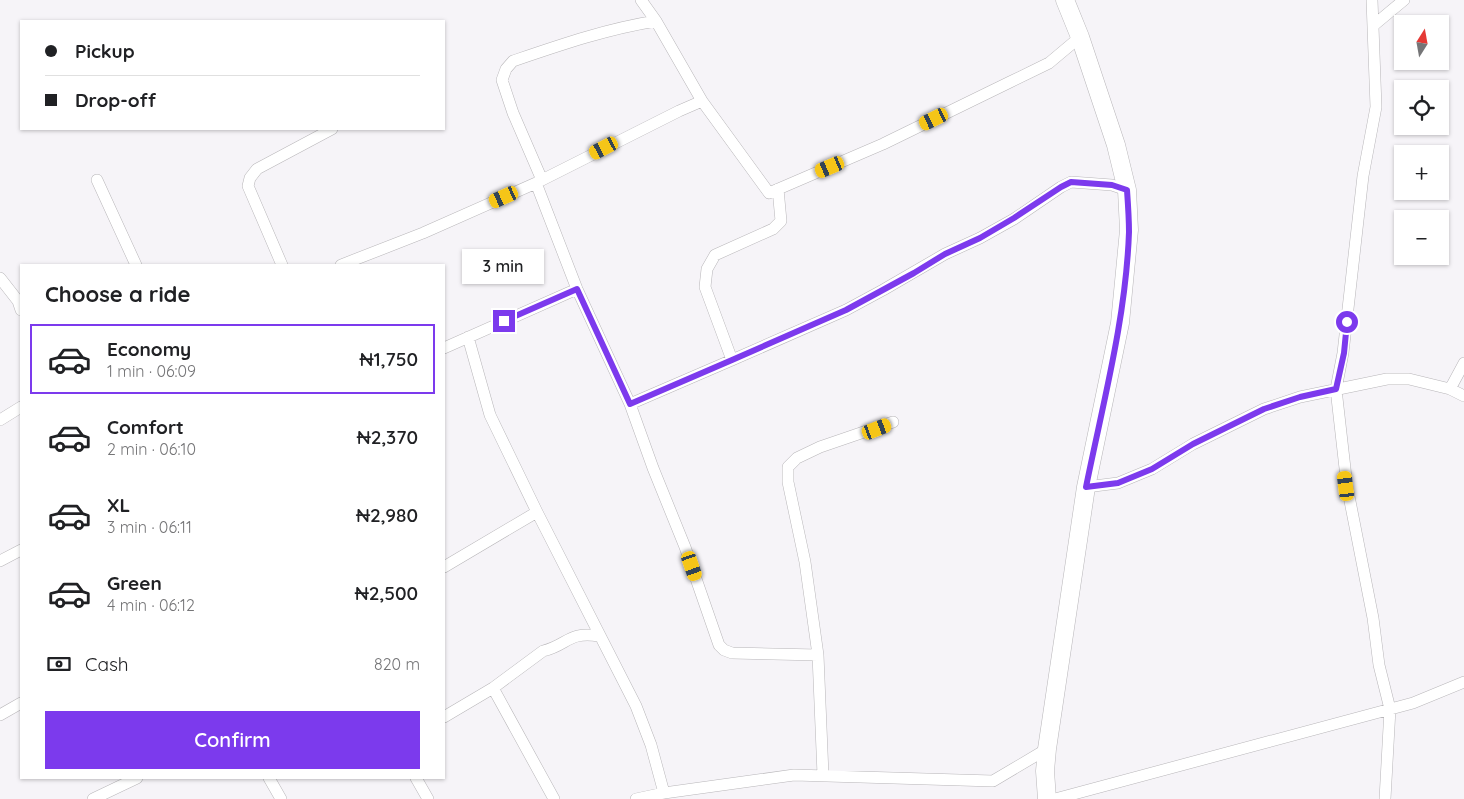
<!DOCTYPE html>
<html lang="en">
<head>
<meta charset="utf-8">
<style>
  :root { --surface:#fff; --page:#f6f6f6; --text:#202124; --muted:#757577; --line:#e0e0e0; --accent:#7c3aed }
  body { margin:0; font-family:Quicksand,sans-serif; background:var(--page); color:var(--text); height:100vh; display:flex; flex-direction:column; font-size:19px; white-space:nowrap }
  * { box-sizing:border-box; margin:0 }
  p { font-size:16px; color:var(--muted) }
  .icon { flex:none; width:28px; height:28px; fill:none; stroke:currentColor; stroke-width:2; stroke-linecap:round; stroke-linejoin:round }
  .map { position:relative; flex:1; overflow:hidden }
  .sheet { position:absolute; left:20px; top:264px; width:425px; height:515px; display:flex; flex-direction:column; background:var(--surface); border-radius:0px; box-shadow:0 1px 4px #0004 }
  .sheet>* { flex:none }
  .top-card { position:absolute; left:20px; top:20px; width:425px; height:110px; border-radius:0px; box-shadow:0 1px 4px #0004; display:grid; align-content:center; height:110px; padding:0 25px; background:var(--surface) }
  .needle { width:32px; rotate:11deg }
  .fabs { position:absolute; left:1394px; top:15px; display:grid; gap:10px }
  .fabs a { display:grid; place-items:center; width:55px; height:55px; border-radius:0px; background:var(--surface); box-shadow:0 1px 4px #0004; font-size:25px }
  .end { position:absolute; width:22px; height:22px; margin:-11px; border:6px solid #7c3aed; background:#fff; box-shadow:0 0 0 2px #fff }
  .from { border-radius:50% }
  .bubble { position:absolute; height:35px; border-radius:0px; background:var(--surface); box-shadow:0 1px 4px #0004; font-size:16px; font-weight:600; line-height:35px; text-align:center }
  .car { position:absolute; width:15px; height:30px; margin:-15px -8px; border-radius:6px; box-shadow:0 0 4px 1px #0007; background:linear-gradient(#f5c518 24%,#345 0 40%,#f5c518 0 76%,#345 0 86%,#f5c518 0) }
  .top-card b { display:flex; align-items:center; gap:18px; height:48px; font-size:19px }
  .top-card b+b { border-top:1px solid var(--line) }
  .top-card i { width:12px; height:12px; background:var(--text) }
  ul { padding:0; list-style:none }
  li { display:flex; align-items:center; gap:15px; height:70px; margin:0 10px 8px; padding:0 15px; border:2px solid transparent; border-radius:0px }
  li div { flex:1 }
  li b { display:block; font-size:19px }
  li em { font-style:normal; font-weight:600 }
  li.active { border-color:var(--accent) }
  li>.icon { width:45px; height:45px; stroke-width:1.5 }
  h2 { padding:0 25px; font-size:22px; line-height:60px }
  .pay { display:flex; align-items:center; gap:12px; height:55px; padding:0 25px; font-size:19px }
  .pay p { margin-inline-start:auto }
  .cta { display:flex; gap:10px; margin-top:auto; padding:10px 25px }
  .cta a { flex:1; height:58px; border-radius:0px; background:var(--accent); color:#fff; font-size:20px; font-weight:600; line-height:58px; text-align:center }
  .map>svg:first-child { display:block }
</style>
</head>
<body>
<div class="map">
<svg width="1464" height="799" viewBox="0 0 1464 799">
  <rect width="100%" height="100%" fill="#f6f4f8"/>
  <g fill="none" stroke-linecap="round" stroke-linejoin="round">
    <defs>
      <path id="street" d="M641,0L656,21L702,101L769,193L883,144L1010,82L1049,63L1080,37
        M1372,0L1376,107L1363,176L1343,353L1336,389L1347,486L1373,618L1379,665L1390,709L1385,799
        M1374,25L1404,0
        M97,180L136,265
        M542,180L513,113L502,80L506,69L513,61C560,45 606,29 656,21
        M536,183L577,289L630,404L653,468L685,547L719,645L724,650L732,653L818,655
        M282,265L248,186L250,178L257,169L332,129
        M341,265L423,233L536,183L679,111L702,101
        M0,278L18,301L21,310
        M468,337L490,415L537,512L636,706L651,745L664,793
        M444,348L577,289
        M732,360L705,287L707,269L715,255L773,229L781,221L778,189
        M1450,389L1464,363
        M630,404L732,360L846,310L883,290L945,254L980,238L1014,219L1061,187L1071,182L1112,185L1127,190
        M0,420L21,407
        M1086,487L1118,483L1152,469L1193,444L1264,409L1300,397L1387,379H1409L1450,389L1464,396
        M0,561L21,550
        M444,567L537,512
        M493,688L554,799
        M0,715L21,703
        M444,717L493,688L543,651C568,645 568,631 599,636
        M823,775L818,655L805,562L788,482V467L797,458L820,447L893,422
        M269,778L281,799
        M416,778L428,799
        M93,799L137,778
        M636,799L664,793L794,775L993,781L1047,749
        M1055,799L1413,703L1464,682"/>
      <path id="primary" d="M1047,799L1045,771L1047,749L1086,487L1120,323L1129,230L1127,190L1116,145L1080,37L1065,0"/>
    </defs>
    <use href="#street" stroke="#b8b6b9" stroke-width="12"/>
    <use href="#primary" stroke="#b8b6b9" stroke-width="19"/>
    <use href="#street" stroke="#fff" stroke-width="11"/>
    <use href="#primary" stroke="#fff" stroke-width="18"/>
  </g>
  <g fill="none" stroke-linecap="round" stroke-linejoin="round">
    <path stroke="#7c3aed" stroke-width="6" d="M504,321L577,289L630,404L732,360L846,310L914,273L945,254L980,238L1014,218L1061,187L1071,182L1112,185L1127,190C1128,204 1129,218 1129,232C1126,318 1103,403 1086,487L1118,483L1152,469L1193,444L1264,409L1300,397L1336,389L1344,353L1347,322"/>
  </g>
</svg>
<div class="fabs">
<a><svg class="needle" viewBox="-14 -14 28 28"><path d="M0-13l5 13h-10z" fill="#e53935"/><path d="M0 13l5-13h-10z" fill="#757577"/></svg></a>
<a><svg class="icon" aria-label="locate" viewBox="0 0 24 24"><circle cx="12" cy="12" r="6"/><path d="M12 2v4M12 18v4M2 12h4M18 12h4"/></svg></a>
<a>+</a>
<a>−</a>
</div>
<i class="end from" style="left:1347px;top:322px"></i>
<i class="end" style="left:504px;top:321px"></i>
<div class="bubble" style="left:462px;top:249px;width:82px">3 min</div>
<i class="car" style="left:934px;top:119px;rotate:244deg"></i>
<i class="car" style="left:604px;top:148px;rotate:243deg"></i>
<i class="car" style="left:830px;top:167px;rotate:247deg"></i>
<i class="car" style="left:504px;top:197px;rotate:246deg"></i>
<i class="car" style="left:877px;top:429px;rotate:69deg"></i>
<i class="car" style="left:1346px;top:486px;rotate:353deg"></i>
<i class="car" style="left:692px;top:566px;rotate:161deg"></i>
<div class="top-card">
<b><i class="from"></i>Pickup</b>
<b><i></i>Drop-off</b>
</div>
<section class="sheet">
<h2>Choose a ride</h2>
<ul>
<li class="active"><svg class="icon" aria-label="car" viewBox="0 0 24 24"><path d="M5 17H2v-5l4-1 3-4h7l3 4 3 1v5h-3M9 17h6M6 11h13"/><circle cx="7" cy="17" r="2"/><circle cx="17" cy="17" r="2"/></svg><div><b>Economy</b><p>1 min · 06:09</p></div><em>₦1,750</em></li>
<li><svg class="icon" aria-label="car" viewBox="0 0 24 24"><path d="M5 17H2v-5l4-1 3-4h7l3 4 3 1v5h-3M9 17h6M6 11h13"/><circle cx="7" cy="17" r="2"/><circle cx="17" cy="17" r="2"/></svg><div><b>Comfort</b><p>2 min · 06:10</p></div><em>₦2,370</em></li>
<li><svg class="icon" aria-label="car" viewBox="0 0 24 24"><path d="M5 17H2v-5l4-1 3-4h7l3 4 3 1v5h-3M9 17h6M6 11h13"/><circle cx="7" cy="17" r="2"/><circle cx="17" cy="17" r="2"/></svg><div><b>XL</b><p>3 min · 06:11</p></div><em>₦2,980</em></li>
<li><svg class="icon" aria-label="car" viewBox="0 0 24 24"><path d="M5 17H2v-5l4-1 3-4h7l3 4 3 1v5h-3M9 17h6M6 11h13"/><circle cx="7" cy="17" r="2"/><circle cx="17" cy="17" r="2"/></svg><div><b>Green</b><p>4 min · 06:12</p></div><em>₦2,500</em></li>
</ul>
<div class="pay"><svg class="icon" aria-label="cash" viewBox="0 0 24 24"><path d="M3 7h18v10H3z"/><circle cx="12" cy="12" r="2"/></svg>Cash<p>820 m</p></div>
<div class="cta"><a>Confirm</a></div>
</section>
</div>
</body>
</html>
